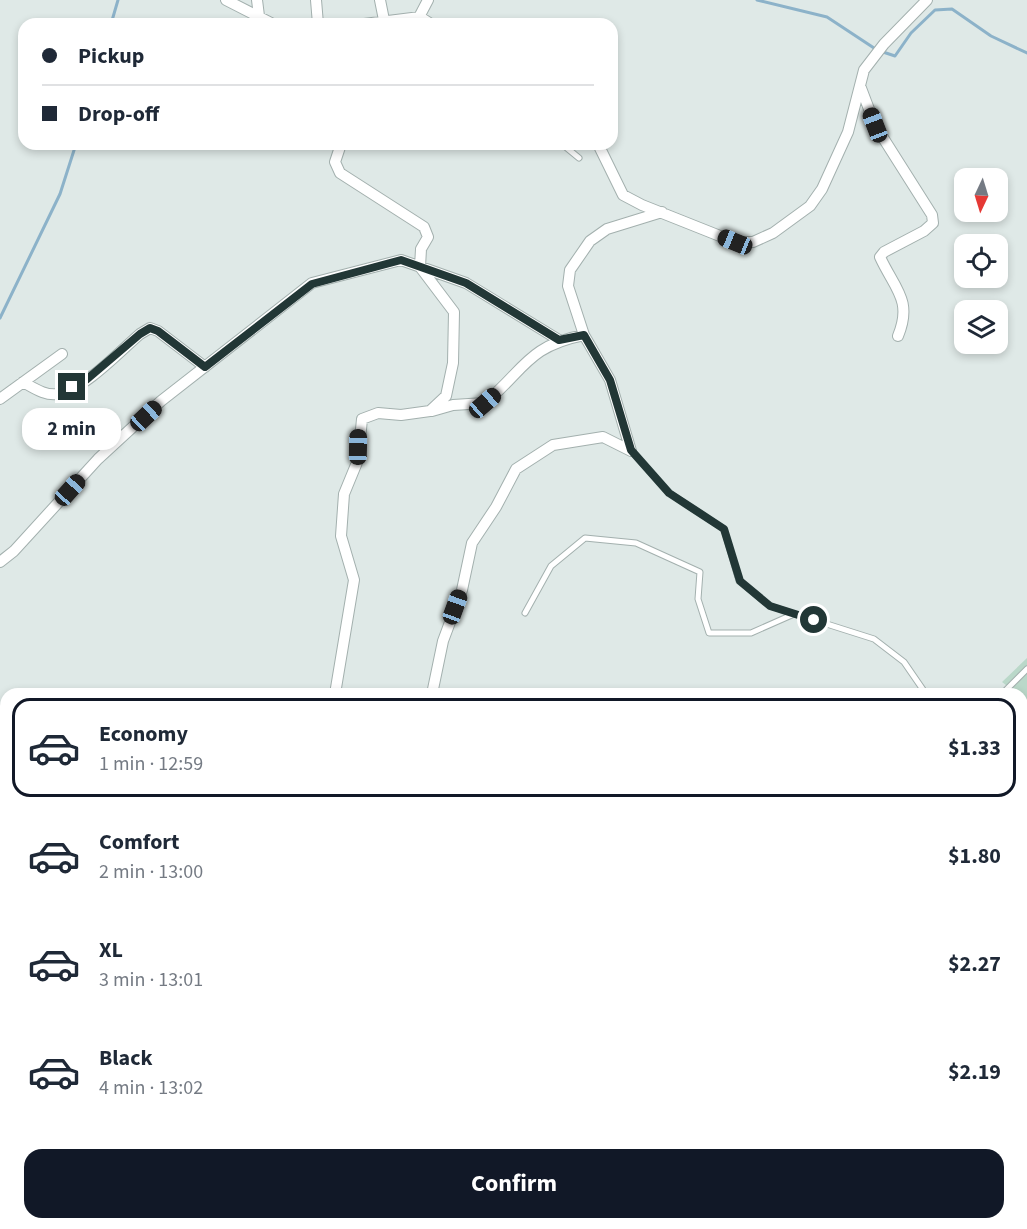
<!DOCTYPE html>
<html lang="en">
<head>
<meta charset="utf-8">
<style>
  :root { --surface:#fff; --page:#f2f2f3; --text:#1f2937; --muted:#747a83; --line:#e0e1e3; --accent:#111827 }
  body { margin:0; font-family:"Source Sans 3",sans-serif; background:var(--page); color:var(--text); height:100vh; display:flex; flex-direction:column; font-size:22px; white-space:nowrap }
  * { box-sizing:border-box; margin:0 }
  p { font-size:20px; color:var(--muted) }
  .icon { flex:none; width:33px; height:33px; fill:none; stroke:currentColor; stroke-width:2; stroke-linecap:round; stroke-linejoin:round }
  .map { position:relative; flex:1; overflow:hidden }
  .side { position:absolute; left:0px; top:688px; width:1028px; height:542px; display:flex; flex-direction:column; background:var(--surface); border-radius:18px 18px 0 0; box-shadow:0 3px 9px #0003 }
  .side>* { flex:none }
  .banner { position:absolute; left:18px; top:18px; width:600px; height:132px; border-radius:18px; box-shadow:0 3px 9px #0003; display:grid; align-content:center; height:132px; padding:0 24px; background:var(--surface) }
  .needle { width:39px; rotate:184deg }
  .fabs { position:absolute; left:954px; top:168px; display:grid; gap:12px }
  .fabs a { display:grid; place-items:center; width:54px; height:54px; border-radius:12px; background:var(--surface); box-shadow:0 3px 9px #0003; font-size:30px }
  .end { position:absolute; width:27px; height:27px; margin:-14px; border:8px solid #223736; background:#fff; box-shadow:0 0 0 3px #fff }
  .from { border-radius:50% }
  .bubble { position:absolute; height:42px; border-radius:18px; background:var(--surface); box-shadow:0 3px 9px #0003; font-size:20px; font-weight:700; line-height:42px; text-align:center }
  .car { position:absolute; width:18px; height:36px; margin:-18px -9px; border-radius:8px; box-shadow:0 0 4px 2px #0007; background:linear-gradient(#222 24%,#8ab4d8 0 40%,#222 0 76%,#8ab4d8 0 86%,#222 0) }
  .banner b { display:flex; align-items:center; gap:21px; height:57px; font-size:22px }
  .banner b+b { border-top:2px solid var(--line) }
  .banner i { width:15px; height:15px; background:var(--text) }
  ul { padding:10px 0 0; list-style:none }
  li { display:flex; align-items:center; gap:18px; height:99px; margin:0 12px 9px; padding:0 12px; border:3px solid transparent; border-radius:18px }
  li div { flex:1 }
  li b { display:block; font-size:22px }
  li em { font-style:normal; font-weight:700 }
  li.on { border-color:var(--accent) }
  li>.icon { width:54px; height:54px; stroke-width:1.5 }
  .action { display:flex; gap:12px; margin-top:auto; padding:12px 24px }
  .action a { flex:1; height:69px; border-radius:18px; background:var(--accent); color:#fff; font-size:24px; font-weight:700; line-height:69px; text-align:center }
  .map>svg:first-child { display:block }
</style>
</head>
<body>
<div class="map">
<svg width="1027" height="1229" viewBox="0 0 1027 1229">
  <rect width="100%" height="100%" fill="#dfe9e7"/>
  <path fill="#bad8c9" d="M1027,658V701L1002,682Z
    M797,1224H944L942,1229H801Z"/>
  <g fill="none" stroke-linecap="round" stroke-linejoin="round">
    <path stroke="#8cb2c9" stroke-width="3" d="M757,0L827,17L877,50
      M111,24L118,0
      M883,52L895,56L911,33L935,10L952,9L991,36L1027,53
      M0,318L60,194L76,144"/>
    <defs>
      <path id="service" d="M562,144L579,158
        M631,451L669,493L724,529L739,581L770,606L874,639L904,662L926,694
        M525,613L551,566L585,538L636,543L700,572L698,599L709,633H751L794,614
        M1002,694L1027,669
        M1022,731L1027,728
        M1022,807L1027,797
        M1022,855L1027,842
        M1022,941H1027
        M780,1229L784,1224"/>
      <path id="minor" d="M226,0L273,24
        M257,0L259,16
        M316,0L318,24
        M380,0L384,20
        M417,21L428,0
        M364,24L420,17L431,24
        M861,88L875,125L932,215L933,223L924,231L884,252L880,257C894,288 913,300 898,336
        M598,144L623,195L642,205L735,242H753L773,233L810,206L822,189L848,132L864,70L884,44L927,0
        M584,335L568,286L570,270L590,241L607,229L662,212
        M23,382C34,388 45,396 58,394C85,389 119,352 140,334L150,328L158,331L205,367
        M0,399L62,354
        M432,411L453,405L485,403C525,369 528,346 584,335L610,380L631,451
        M0,562L14,551L98,459L161,401L312,283L401,260L466,283L559,340
        M335,694L354,580L341,536L344,494L358,460L362,419L378,413L401,415L430,411L446,396L453,363L454,312L420,267L421,249L428,237L424,227L340,173L335,162L341,144
        M432,694L443,641L462,590L472,543L496,507L516,469L553,445L603,437L631,451
        M0,954L6,947
        M0,997L6,1002
        M0,1052L6,1051
        M300,1224L306,1229"/>
    </defs>
    <use href="#service" stroke="#a3b0ae" stroke-width="7"/>
    <use href="#minor" stroke="#a3b0ae" stroke-width="12"/>
    <path stroke="#83a9a6" stroke-width="2" stroke-dasharray="3 4.5" stroke-linecap="butt" d="M1022,1204L1027,1207
      M551,1224H553
      M674,1224L679,1229
      M195,1229L198,1224
      M963,1229L965,1224"/>
    <use href="#service" stroke="#fff" stroke-width="5"/>
    <use href="#minor" stroke="#fff" stroke-width="10"/>
  </g>
  <g fill="none" stroke-linecap="round" stroke-linejoin="round">
    <path stroke="#223736" stroke-width="8" d="M72,387L86,380L140,334L150,328L158,331L205,367L312,284L401,260L466,283L559,340L584,335L610,380L631,450L669,493L724,529L740,581L770,606L814,620"/>
  </g>
</svg>
<div class="fabs">
<a><svg class="needle" viewBox="-14 -14 28 28"><path d="M0-13l5 13h-10z" fill="#e53935"/><path d="M0 13l5-13h-10z" fill="#747a83"/></svg></a>
<a><svg class="icon" aria-label="locate" viewBox="0 0 24 24"><circle cx="12" cy="12" r="6"/><path d="M12 2v4M12 18v4M2 12h4M18 12h4"/></svg></a>
<a><svg class="icon" aria-label="layers" viewBox="0 0 24 24"><path d="M12 4l9 5-9 5-9-5zM3 14l9 5 9-5"/></svg></a>
</div>
<i class="end from" style="left:814px;top:620px"></i>
<i class="end" style="left:72px;top:387px"></i>
<div class="bubble" style="left:22px;top:408px;width:99px">2 min</div>
<i class="car" style="left:875px;top:125px;rotate:339deg"></i>
<i class="car" style="left:735px;top:242px;rotate:292deg"></i>
<i class="car" style="left:485px;top:403px;rotate:49deg"></i>
<i class="car" style="left:146px;top:416px;rotate:47deg"></i>
<i class="car" style="left:358px;top:447px;rotate:1deg"></i>
<i class="car" style="left:70px;top:490px;rotate:42deg"></i>
<i class="car" style="left:455px;top:607px;rotate:20deg"></i>
<div class="banner">
<b><i class="from"></i>Pickup</b>
<b><i></i>Drop-off</b>
</div>
<section class="side">
<ul>
<li class="on"><svg class="icon" aria-label="car" viewBox="0 0 24 24"><path d="M5 17H2v-5l4-1 3-4h7l3 4 3 1v5h-3M9 17h6M6 11h13"/><circle cx="7" cy="17" r="2"/><circle cx="17" cy="17" r="2"/></svg><div><b>Economy</b><p>1 min · 12:59</p></div><em>$1.33</em></li>
<li><svg class="icon" aria-label="car" viewBox="0 0 24 24"><path d="M5 17H2v-5l4-1 3-4h7l3 4 3 1v5h-3M9 17h6M6 11h13"/><circle cx="7" cy="17" r="2"/><circle cx="17" cy="17" r="2"/></svg><div><b>Comfort</b><p>2 min · 13:00</p></div><em>$1.80</em></li>
<li><svg class="icon" aria-label="car" viewBox="0 0 24 24"><path d="M5 17H2v-5l4-1 3-4h7l3 4 3 1v5h-3M9 17h6M6 11h13"/><circle cx="7" cy="17" r="2"/><circle cx="17" cy="17" r="2"/></svg><div><b>XL</b><p>3 min · 13:01</p></div><em>$2.27</em></li>
<li><svg class="icon" aria-label="car" viewBox="0 0 24 24"><path d="M5 17H2v-5l4-1 3-4h7l3 4 3 1v5h-3M9 17h6M6 11h13"/><circle cx="7" cy="17" r="2"/><circle cx="17" cy="17" r="2"/></svg><div><b>Black</b><p>4 min · 13:02</p></div><em>$2.19</em></li>
</ul>
<div class="action"><a>Confirm</a></div>
</section>
</div>
</body>
</html>
